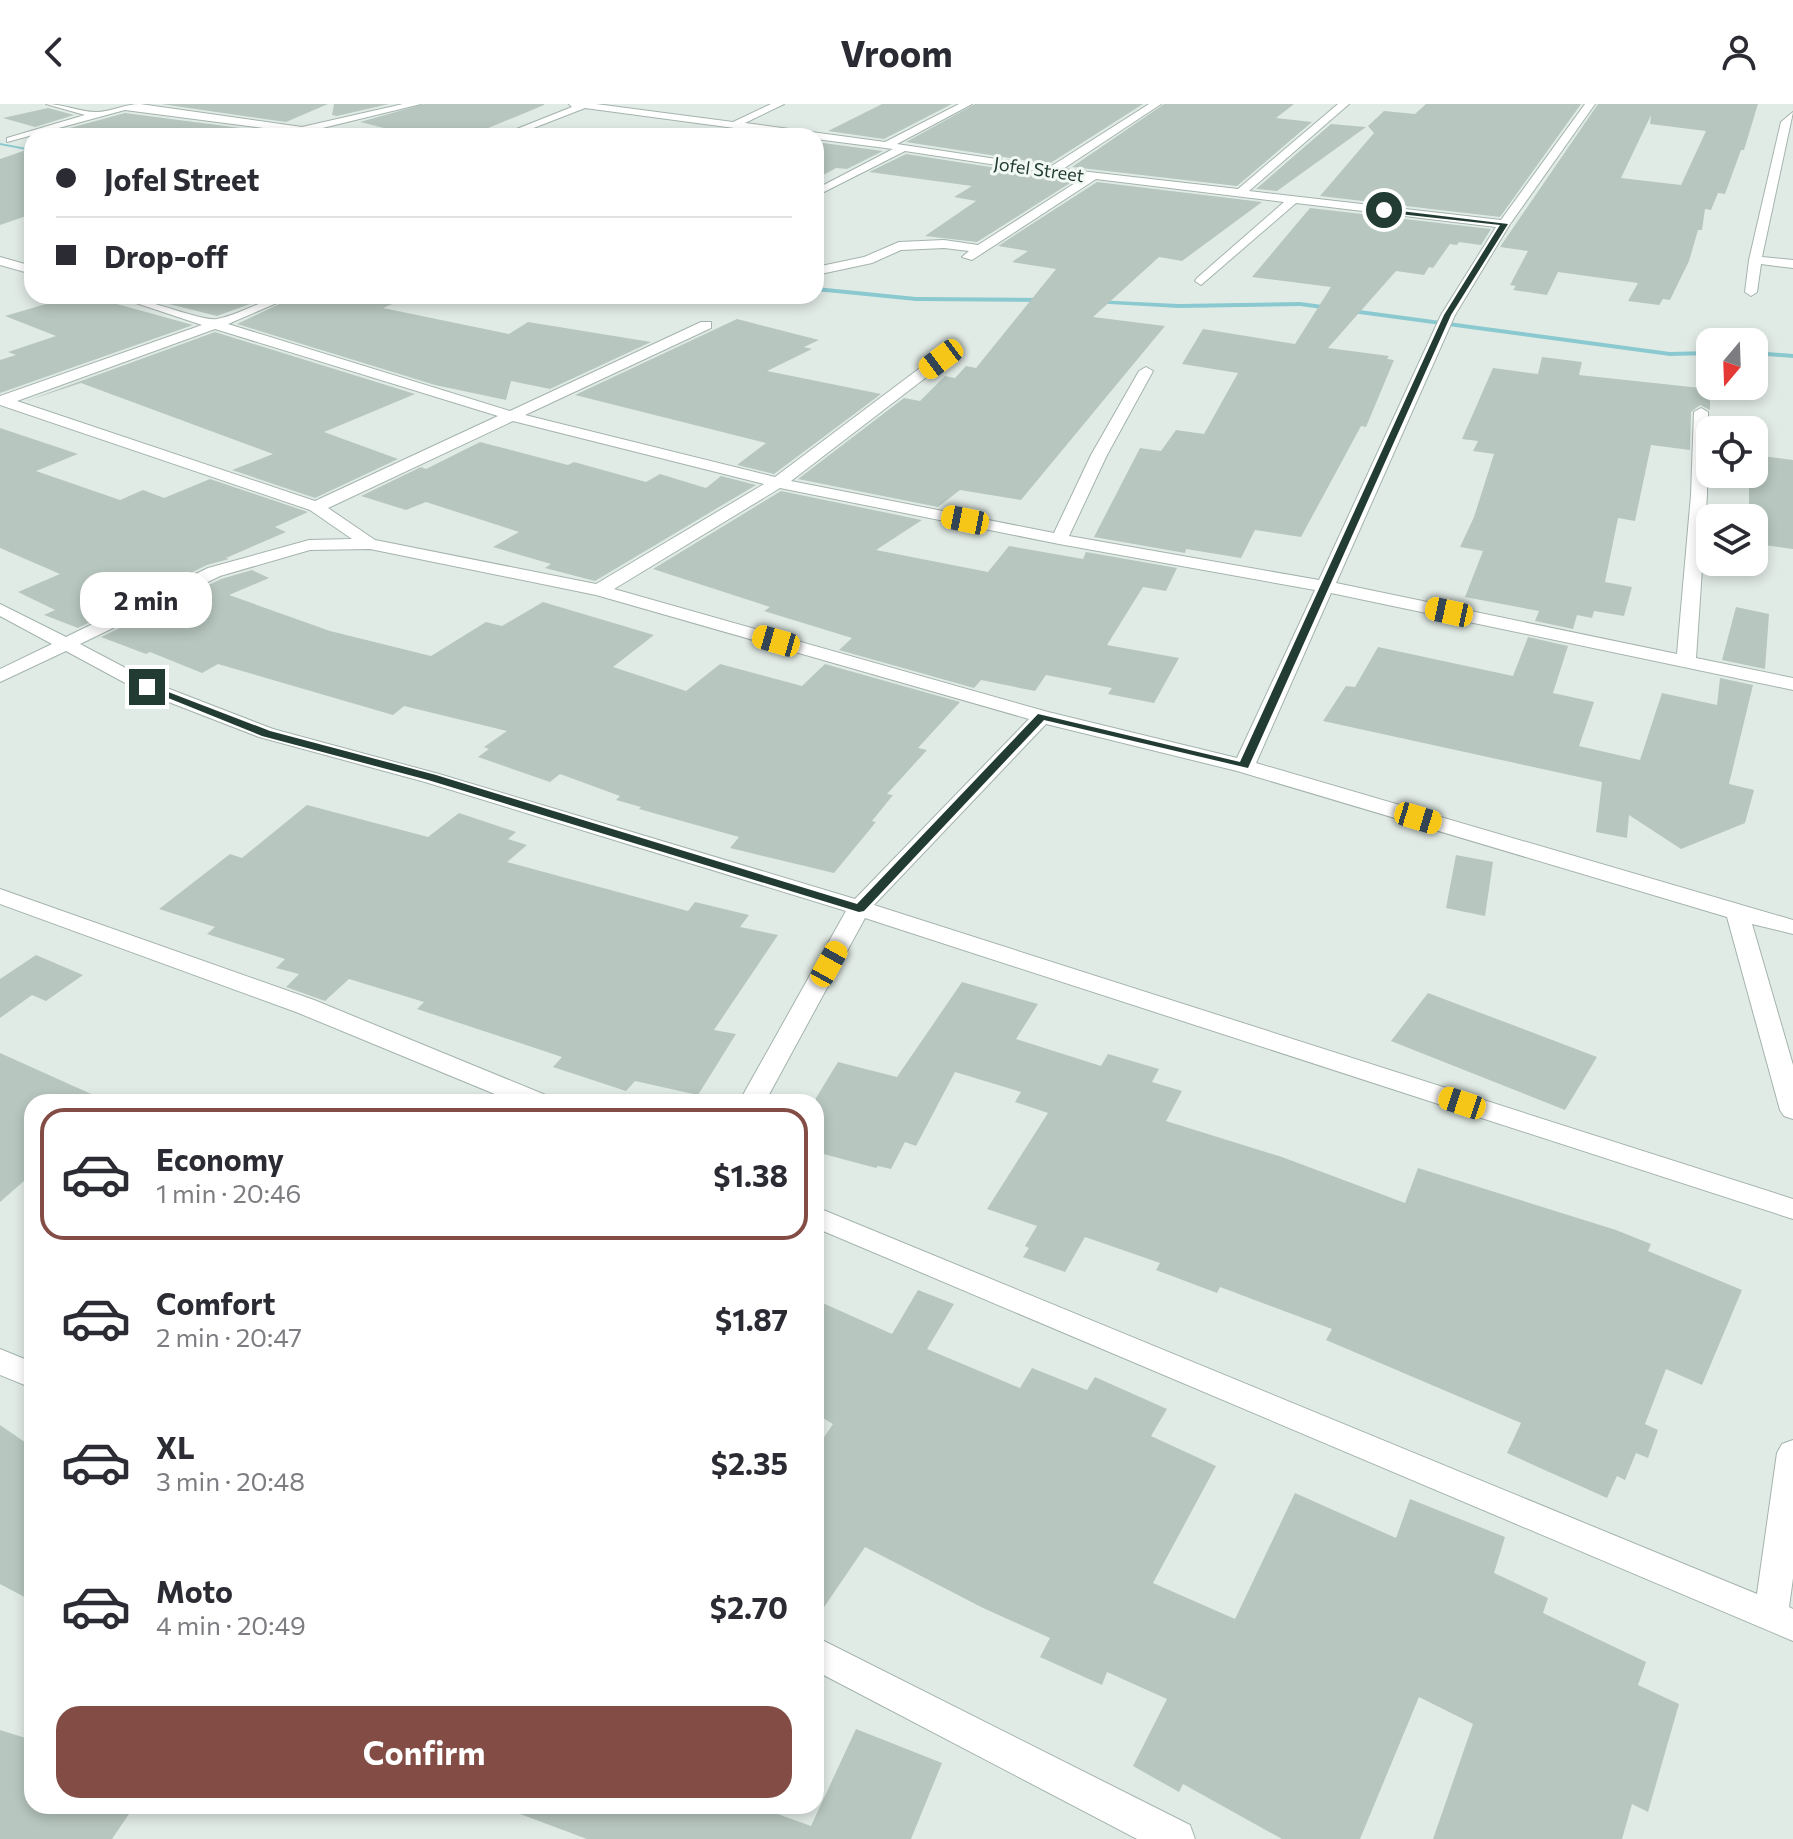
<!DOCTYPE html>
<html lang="en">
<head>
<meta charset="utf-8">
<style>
  :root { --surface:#fff; --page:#f2f2f3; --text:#2b2b33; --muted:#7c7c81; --line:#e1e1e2; --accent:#834d45 }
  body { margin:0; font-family:Commissioner,sans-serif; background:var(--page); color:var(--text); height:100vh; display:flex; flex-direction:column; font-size:30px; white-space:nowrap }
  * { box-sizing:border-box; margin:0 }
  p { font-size:26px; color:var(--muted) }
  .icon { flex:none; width:44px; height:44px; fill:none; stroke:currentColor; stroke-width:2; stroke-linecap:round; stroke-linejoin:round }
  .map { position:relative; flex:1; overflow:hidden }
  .side { position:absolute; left:24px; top:990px; width:800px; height:720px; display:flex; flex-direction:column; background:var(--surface); border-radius:24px; box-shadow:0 4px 12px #0003 }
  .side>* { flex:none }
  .hud { position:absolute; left:24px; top:24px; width:800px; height:176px; border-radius:24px; box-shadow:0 4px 12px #0003; display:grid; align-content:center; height:176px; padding:0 32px; background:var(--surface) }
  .needle { width:52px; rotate:199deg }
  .controls { position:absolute; left:1696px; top:224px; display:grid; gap:16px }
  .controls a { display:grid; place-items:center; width:72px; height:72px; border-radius:16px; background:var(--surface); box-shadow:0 4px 12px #0003; font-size:40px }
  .end { position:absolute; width:36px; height:36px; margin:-18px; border:10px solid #223c33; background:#fff; box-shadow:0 0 0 4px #fff }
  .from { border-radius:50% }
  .bubble { position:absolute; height:56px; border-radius:24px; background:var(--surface); box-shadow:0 4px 12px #0003; font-size:26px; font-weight:700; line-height:56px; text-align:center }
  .car { position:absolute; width:24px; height:48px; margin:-24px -12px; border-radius:10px; box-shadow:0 0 6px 2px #0007; background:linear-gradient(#f5c518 24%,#345 0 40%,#f5c518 0 76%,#345 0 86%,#f5c518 0) }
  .hud b { display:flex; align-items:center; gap:28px; height:76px; font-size:30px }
  .hud b+b { border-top:2px solid var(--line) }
  .hud i { width:20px; height:20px; background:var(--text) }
  ul { padding:14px 0 0; list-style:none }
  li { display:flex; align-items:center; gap:24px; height:132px; margin:0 16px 12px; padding:0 16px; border:4px solid transparent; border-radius:24px }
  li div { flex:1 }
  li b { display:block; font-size:30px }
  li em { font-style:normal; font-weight:700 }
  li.on { border-color:var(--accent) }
  li>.icon { width:72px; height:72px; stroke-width:1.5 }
  .primary-button { display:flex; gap:16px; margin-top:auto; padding:16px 32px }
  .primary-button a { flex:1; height:92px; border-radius:24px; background:var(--accent); color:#fff; font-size:32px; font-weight:700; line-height:92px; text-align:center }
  header { display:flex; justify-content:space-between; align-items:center; height:104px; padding:0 32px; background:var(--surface); font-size:36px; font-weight:700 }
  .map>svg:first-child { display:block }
</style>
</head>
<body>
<header><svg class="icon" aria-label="back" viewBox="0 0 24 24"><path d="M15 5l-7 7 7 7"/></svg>Vroom<svg class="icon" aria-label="person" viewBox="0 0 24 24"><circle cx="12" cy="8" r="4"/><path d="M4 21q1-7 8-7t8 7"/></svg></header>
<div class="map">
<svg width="1793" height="1735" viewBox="0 0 1793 1735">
  <rect width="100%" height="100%" fill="#e1ebe6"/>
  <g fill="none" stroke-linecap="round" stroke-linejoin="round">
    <path fill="#8ac9cf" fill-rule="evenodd" d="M0,39L32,45V47L0,41Z
      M816,183L916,193L1045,194L1048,196L1045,198L916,197L816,187Z
      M1094,196L1179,200L1300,198L1670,248L1710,247V251L1670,252L1300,202L1179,204L1092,199V197Z
      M1754,247L1793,250V254L1754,251Z"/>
  </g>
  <path fill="#b7c6bf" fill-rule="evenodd" d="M161,0H328L286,18Z
    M334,0H389L337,12L332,11Z
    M424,0H544V1L469,32H416L360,18Z
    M882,0H952L884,35L828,27Z
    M975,0H1143L1049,60L906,38Z
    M1164,0H1294L1276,14L1312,18L1237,82L1072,63Z
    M1426,0H1581L1500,113L1320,92L1374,29L1368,22L1384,7L1415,10Z
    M1598,0H1758L1744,46H1741L1725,90L1718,89L1711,106L1705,105L1702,126H1698L1689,157L1670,196L1663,195L1659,201L1628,197L1638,179L1558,168L1547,191L1513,186L1516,182L1510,181L1528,147L1500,143ZM1651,11L1650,20L1706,27L1681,81L1621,74Z
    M48,4L74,11L35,23L3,14Z
    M125,9L264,27L253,32H71L55,28Z
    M1331,20L1366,23L1277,87L1256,85Z
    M816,38L883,47L847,65L836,64L816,75Z
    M32,44V110L0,121V55Z
    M906,50L1075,76L977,138L925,132L976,97L954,93L972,82L869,68Z
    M1097,78L1262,98L1182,157L1159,153L1093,213L1165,222L1021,396L960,386L938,403L798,375L904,294L920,297L945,272L955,274L966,262L976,264L1056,165L1012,158L1028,147L998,142Z
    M1310,104L1491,125L1481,141L1459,138L1457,141L1450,140L1433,164L1429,163L1424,171L1396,167L1328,244L1389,252L1387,255L1394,256L1366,323L1361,322L1301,433L1255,426L1241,454L1186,445L1185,449L1094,433L1140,344L1161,347L1176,326L1204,330L1238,269L1182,260L1203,225L1295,240L1331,183L1252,173Z
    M73,192H88L193,221L0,289V256L16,251L8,248L56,232L5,212Z
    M157,192H272L217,212L157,197Z
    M296,192H411L383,204L509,230L528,218L651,238L550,285L511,277L506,296L435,281L237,220Z
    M737,215L819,236L804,243L812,245L767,267L881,290L774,370L737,361L766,339L575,291Z
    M215,228L415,290L324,328L398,355L315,394L232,366L273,350L81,279L26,297Z
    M1542,253L1582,258L1579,271L1710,285V306L1700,301L1691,308L1690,346L1651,341L1635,417L1618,414L1605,478L1632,483L1624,512L1594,507L1592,514L1577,511L1573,525L1535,517L1539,507L1465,493L1483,447L1460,443L1474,413L1494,350L1473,347L1478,337L1462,335L1493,264L1538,270Z
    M0,324L78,350L36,367L120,396L143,386L164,394L210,375L308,408L275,423L286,428L226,454L229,455L207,461L78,524L44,511L55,506L18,488L60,470L0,444Z
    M480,338L568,361L574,358L646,378L660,370L706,384L721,372L756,381L595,477L545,464L551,460L493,443L519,428L426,398L406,406L361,392L421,363L426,365Z
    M1754,351L1793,356V445L1764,441L1763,415L1749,413V382L1710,377V370H1754Z
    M781,387L922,416L876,446L988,468L1009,442L1083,455L1086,448L1177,464L1166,487L1143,483L1107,541L1179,554L1154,599L1108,590L1112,584L1046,571L1035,587L981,576L974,584L839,546L852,534L764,507L770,503L653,465Z
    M252,466L269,474L229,491L330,527L431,552L486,518L502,522L543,498L654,531L613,563L686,587L720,560L802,582L825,560L960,598L918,644L927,646L887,690L893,691L872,717L876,718L834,769L730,744L739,733L639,705L641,703L616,696L620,692L560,670L550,678L478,653L489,645L484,643L507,627L404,602L393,611L218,560L202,569L150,548L146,550L101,533L221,475Z
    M1736,503L1769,510L1765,565L1722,556Z
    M1528,533L1568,542L1553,589L1594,598L1579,642L1640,656L1662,589L1717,601L1720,574L1753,581L1729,680L1754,686L1745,719L1681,745L1629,711L1627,734L1596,728L1602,678L1323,617L1346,582L1355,583L1378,543L1513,572Z
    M307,701L428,733L459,709L516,728L508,735L527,741L507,758L688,807L695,798L749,811L740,823L778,831L714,926L736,930L698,991L635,977L626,987L553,963L562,953L417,905L424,898L349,875L325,897L286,883L299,870L276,864L285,855L207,830L215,823L159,805L230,750L242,754Z
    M1456,751L1493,758L1485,812L1446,804Z
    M36,851L83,871L46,897L32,891L0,914V875Z
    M962,878L1038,900L1016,935L1101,962L1108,950L1159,965L1152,978L1182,987L1166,1017L1282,1053L1405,1099L1418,1064L1616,1126L1651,1140L1648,1147L1742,1186L1702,1281L1666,1265L1645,1320L1658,1326L1648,1354L1636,1349L1625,1376L1617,1372L1607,1394L1507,1349L1521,1319L1326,1236L1332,1225L1220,1183L1217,1189L1156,1166L1160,1159L1085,1133L1065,1168L1023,1153L1029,1144L1025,1142L1037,1122L987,1105L1048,1009L1015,998L1021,988L955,968L916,1042L905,1038L891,1065L878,1062L876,1064L816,1048V994L838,958L897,973Z
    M1428,889L1597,953L1565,1006L1391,937Z
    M0,949L109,998H32V1070L0,1098Z
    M918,1186L954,1200L927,1245L1020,1284L1032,1264L1087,1286L1095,1273L1167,1305L1151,1332L1216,1362L1153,1479L1235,1515L1295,1389L1396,1434L1410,1395L1505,1433L1494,1469L1548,1494L1543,1509L1646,1558L1638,1581L1679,1600L1648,1708L1632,1700L1622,1735H1433L1473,1620L1419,1593L1360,1735H1282L1183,1680L1179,1688L1133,1662L1167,1595L1107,1568L1102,1581L1040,1553L1050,1534L983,1504L865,1443L816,1515V1345L833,1320L816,1310V1196L892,1230Z
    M0,1321L32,1343V1497L0,1480Z
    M856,1625L942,1659L911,1735H587L507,1705V1702H756L811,1722Z
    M0,1626L32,1636V1702H101L129,1710L112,1735H0Z"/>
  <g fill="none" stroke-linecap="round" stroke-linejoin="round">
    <defs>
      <path id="street" d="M46,0C63,0 80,8 96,8C111,8 125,0 140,0L302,23L403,0H421L302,29L125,6L7,38V34L85,11Z
        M569,0H596L733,18L771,0H784L745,19L885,38L959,0H972L897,40L1050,63L1149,0H1161L1063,65L1238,85L1338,0H1349L1249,87L1501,116L1585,0H1595L1510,120L1455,211L1336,479L1677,550L1691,391L1694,308L1701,304L1708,308L1707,391L1696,554L1793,574V586L1331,489L1256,659L1793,816V830L1752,820L1793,961V1015L1784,1012L1780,1006L1727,813L1237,667L1046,620L874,801L1793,1095V1115L865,814L765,998H739L846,807L425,678L259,633L140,587L66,547L0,578V565L52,540L0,512V500L66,533L208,464L309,436L352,435L310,406L0,301V292L202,221L115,192C143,192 201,218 217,215C244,210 265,192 293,192L228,220L510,307L701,218H711V224L525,311L775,373L936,252H946V258L791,377L1054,429L1091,351L1139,267L1146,263L1153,267L1107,351L1069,432L1319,476L1441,211L1496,123L1296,99L1201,181L1195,177L1197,174L1284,98L1096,75L972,156L962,153L969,147L944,144L901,146L872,159L816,171V163L864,153L899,138L944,136L978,141L1083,74L905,47L816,92V85L893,45L816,35V32H794L585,4L513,32H499L572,3ZM215,225L498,312L315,397L17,297ZM513,317L764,380L596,480L375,436L328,404ZM780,384L1059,440L1315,486L1237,654L1048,608L614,485ZM370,445L596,491L1029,615L855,795L439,670L273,625L154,579L80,540L220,472L310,446Z
        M1793,8L1762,153L1793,156V164L1761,160L1757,188L1751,192L1745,188L1749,156L1781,18Z
        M0,153L32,162V170L0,161Z
        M0,785L314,896L548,992L552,998H514L296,908L0,800Z
        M816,1103L1757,1490L1777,1349L1782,1340L1793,1336V1474L1789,1503L1793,1505V1537L816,1124Z
        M0,1245L32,1258V1284L0,1271Z
        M816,1533L1190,1721L1195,1735H1137L816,1567Z"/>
    </defs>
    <use href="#street" stroke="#a4b3ad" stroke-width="2"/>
    <use href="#street" fill="#fff" fill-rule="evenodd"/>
  </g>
  <path fill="#223c33" d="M1384,105L1508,120L1451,211L1248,664L1044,616L864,807L859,808L428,676L262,632L141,583L150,581L270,627L436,671L857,800L1038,610L1240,658L1444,211L1500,121L1381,108Z"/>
  <g text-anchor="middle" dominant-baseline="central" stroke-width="6" stroke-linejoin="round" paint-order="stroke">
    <g font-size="18" fill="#223c33" stroke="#f2f8f4">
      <text transform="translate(1039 65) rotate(8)">Jofel Street</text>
    </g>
  </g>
</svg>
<div class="controls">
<a><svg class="needle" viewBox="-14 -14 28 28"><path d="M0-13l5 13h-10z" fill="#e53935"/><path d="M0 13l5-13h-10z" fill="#7c7c81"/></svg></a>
<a><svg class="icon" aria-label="locate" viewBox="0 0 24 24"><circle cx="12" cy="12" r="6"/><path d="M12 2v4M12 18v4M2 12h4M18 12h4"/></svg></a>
<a><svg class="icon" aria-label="layers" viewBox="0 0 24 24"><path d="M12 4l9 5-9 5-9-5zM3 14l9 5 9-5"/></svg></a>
</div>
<i class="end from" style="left:1384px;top:106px"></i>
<i class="end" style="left:147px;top:583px"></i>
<div class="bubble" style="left:80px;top:468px;width:132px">2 min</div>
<i class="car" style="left:941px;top:255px;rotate:233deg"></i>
<i class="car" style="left:965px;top:416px;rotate:281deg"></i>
<i class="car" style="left:1449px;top:508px;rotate:282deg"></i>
<i class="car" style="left:776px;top:537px;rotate:286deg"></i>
<i class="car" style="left:1418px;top:714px;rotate:107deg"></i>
<i class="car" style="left:829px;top:860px;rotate:29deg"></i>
<i class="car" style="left:1462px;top:999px;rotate:288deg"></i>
<div class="hud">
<b><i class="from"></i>Jofel Street</b>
<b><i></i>Drop-off</b>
</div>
<section class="side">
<ul>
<li class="on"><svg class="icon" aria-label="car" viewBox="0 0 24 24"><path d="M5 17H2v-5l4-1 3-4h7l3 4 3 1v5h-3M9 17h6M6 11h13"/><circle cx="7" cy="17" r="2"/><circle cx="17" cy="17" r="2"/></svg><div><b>Economy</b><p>1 min · 20:46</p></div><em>$1.38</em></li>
<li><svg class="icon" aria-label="car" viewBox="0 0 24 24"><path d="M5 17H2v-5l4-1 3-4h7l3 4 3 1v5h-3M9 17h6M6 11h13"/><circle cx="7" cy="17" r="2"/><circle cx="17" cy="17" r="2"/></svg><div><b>Comfort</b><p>2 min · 20:47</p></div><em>$1.87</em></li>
<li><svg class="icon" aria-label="car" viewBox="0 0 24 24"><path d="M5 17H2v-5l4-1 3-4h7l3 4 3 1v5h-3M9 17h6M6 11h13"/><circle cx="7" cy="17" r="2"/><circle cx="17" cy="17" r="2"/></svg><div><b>XL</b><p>3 min · 20:48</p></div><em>$2.35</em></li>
<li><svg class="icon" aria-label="car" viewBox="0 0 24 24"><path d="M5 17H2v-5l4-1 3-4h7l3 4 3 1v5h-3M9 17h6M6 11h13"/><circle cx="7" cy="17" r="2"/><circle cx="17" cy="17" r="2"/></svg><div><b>Moto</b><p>4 min · 20:49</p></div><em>$2.70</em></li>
</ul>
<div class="primary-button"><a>Confirm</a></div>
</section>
</div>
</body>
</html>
